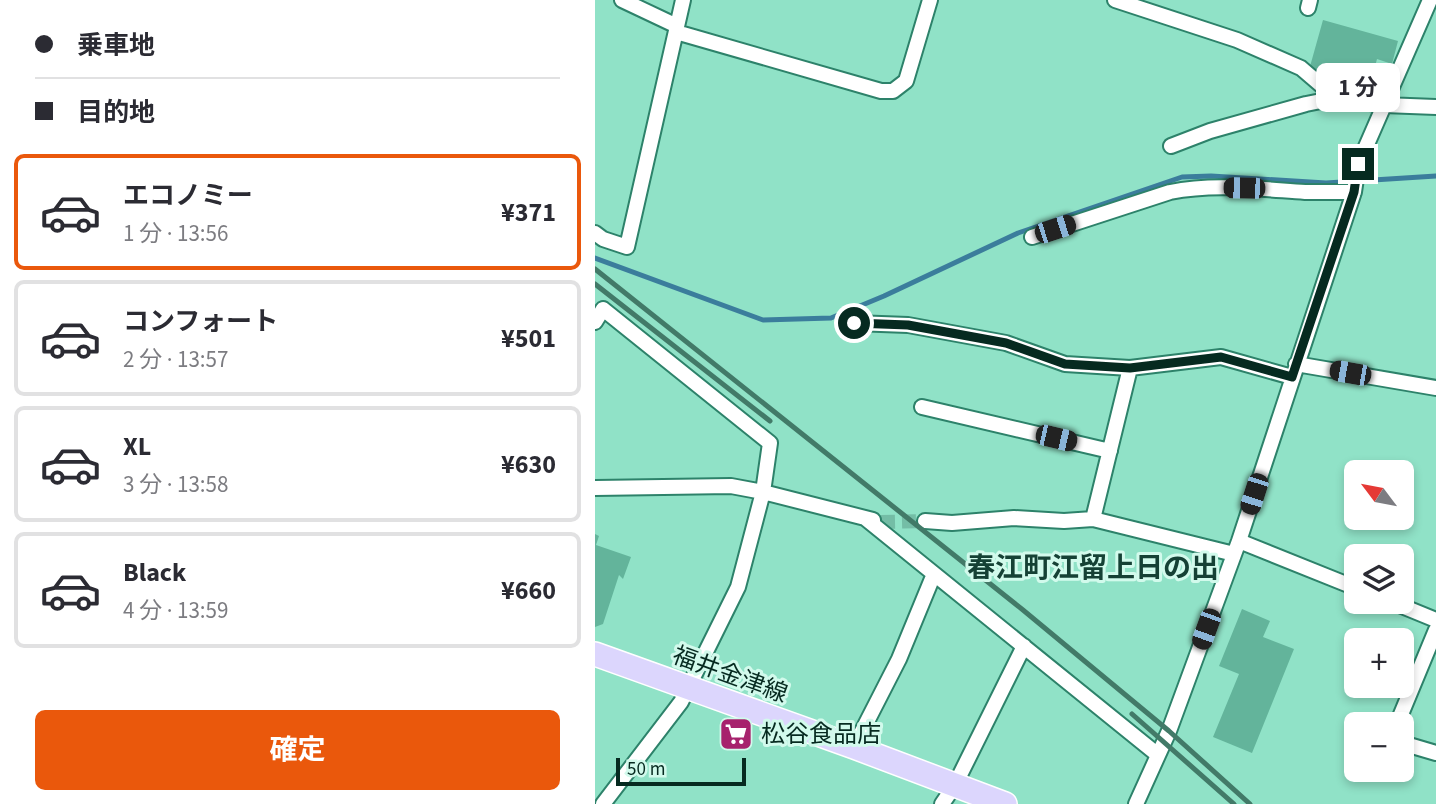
<!DOCTYPE html>
<html lang="ja">
<head>
<meta charset="utf-8">
<style>
  :root { --surface:#fff; --page:#f2f2f3; --text:#2b2b33; --muted:#7c7c81; --line:#e1e1e2; --accent:#ea580c }
  body { margin:0; font-family:"Source Sans 3","Noto Sans JP",sans-serif; background:var(--page); color:var(--text); height:100vh; display:flex; flex-direction:column; font-size:26px; white-space:nowrap }
  * { box-sizing:border-box; margin:0 }
  p { font-size:23px; color:var(--muted) }
  .icon { flex:none; width:38px; height:38px; fill:none; stroke:currentColor; stroke-width:2; stroke-linecap:round; stroke-linejoin:round }
  .map { position:relative; flex:1; overflow:hidden }
  .side { display:flex; flex-direction:column; background:var(--surface); width:595px }
  .side>* { flex:none }
  .banner { display:grid; align-content:center; height:154px; padding:0 35px; background:var(--surface) }
  .needle { width:46px; rotate:302deg }
  .controls { position:absolute; left:749px; top:460px; display:grid; gap:14px }
  .controls a { display:grid; place-items:center; width:70px; height:70px; border-radius:10px; background:var(--surface); box-shadow:0 4px 10px #0003; font-size:35px }
  .scale { position:absolute; left:21px; bottom:18px; width:130px; box-sizing:border-box; padding-left:7px; border:4px solid #062a20; border-top:0; font-size:19px; line-height:24px; white-space:nowrap; color:#062a20; -webkit-text-stroke:5px #d2faec; paint-order:stroke }
  .end { position:absolute; width:32px; height:32px; margin:-16px; border:9px solid #062a20; background:#fff; box-shadow:0 0 0 4px #fff }
  .from { border-radius:50% }
  .bubble { position:absolute; height:49px; border-radius:10px; background:var(--surface); box-shadow:0 4px 10px #0003; font-size:23px; font-weight:700; line-height:49px; text-align:center }
  .car { position:absolute; width:21px; height:42px; margin:-21px -10px; border-radius:9px; box-shadow:0 0 5px 2px #0007; background:linear-gradient(#222 24%,#8ab4d8 0 40%,#222 0 76%,#8ab4d8 0 86%,#222 0) }
  .banner b { display:flex; align-items:center; gap:24px; height:66px; font-size:26px }
  .banner b+b { border-top:2px solid var(--line) }
  .banner i { width:18px; height:18px; background:var(--text) }
  ul { padding:0; list-style:none }
  li { display:flex; align-items:center; gap:21px; height:116px; margin:0 14px 10px; padding:0 21px; border:4px solid var(--line); border-radius:10px }
  li div { flex:1 }
  li b { display:block; font-size:26px }
  li em { font-style:normal; font-weight:700 }
  li.current { border-color:var(--accent) }
  li>.icon { width:63px; height:63px; stroke-width:1.5 }
  .button { display:flex; gap:14px; margin-top:auto; padding:14px 35px }
  .button a { flex:1; height:80px; border-radius:10px; background:var(--accent); color:#fff; font-size:28px; font-weight:700; line-height:80px; text-align:center }
  main { display:flex; flex:1; min-height:0 }
  .map>svg:first-child { display:block }
</style>
</head>
<body>
<main>
<section class="side">
<div class="banner">
<b><i class="from"></i>乗車地</b>
<b><i></i>目的地</b>
</div>
<ul>
<li class="current"><svg class="icon" aria-label="car" viewBox="0 0 24 24"><path d="M5 17H2v-5l4-1 3-4h7l3 4 3 1v5h-3M9 17h6M6 11h13"/><circle cx="7" cy="17" r="2"/><circle cx="17" cy="17" r="2"/></svg><div><b>エコノミー</b><p>1 分 · 13:56</p></div><em>¥371</em></li>
<li><svg class="icon" aria-label="car" viewBox="0 0 24 24"><path d="M5 17H2v-5l4-1 3-4h7l3 4 3 1v5h-3M9 17h6M6 11h13"/><circle cx="7" cy="17" r="2"/><circle cx="17" cy="17" r="2"/></svg><div><b>コンフォート</b><p>2 分 · 13:57</p></div><em>¥501</em></li>
<li><svg class="icon" aria-label="car" viewBox="0 0 24 24"><path d="M5 17H2v-5l4-1 3-4h7l3 4 3 1v5h-3M9 17h6M6 11h13"/><circle cx="7" cy="17" r="2"/><circle cx="17" cy="17" r="2"/></svg><div><b>XL</b><p>3 分 · 13:58</p></div><em>¥630</em></li>
<li><svg class="icon" aria-label="car" viewBox="0 0 24 24"><path d="M5 17H2v-5l4-1 3-4h7l3 4 3 1v5h-3M9 17h6M6 11h13"/><circle cx="7" cy="17" r="2"/><circle cx="17" cy="17" r="2"/></svg><div><b>Black</b><p>4 分 · 13:59</p></div><em>¥660</em></li>
</ul>
<div class="button"><a>確定</a></div>
</section>
<div class="map">
<svg width="841" height="804" viewBox="0 0 841 804">
  <rect width="100%" height="100%" fill="#90e2c7"/>
  <g fill="none" stroke-linecap="round" stroke-linejoin="round">
    <path stroke="#3b7d9c" stroke-width="5" d="M0,258L168,320L236,318L289,296L423,233L587,177L616,176L731,183L841,176"/>
  </g>
  <path fill="#63b49b" d="M728,20L803,41L797,64L782,59L772,96L736,86L739,77L714,70Z
    M0,534L4,536L1,545L36,557L28,579L24,575L8,624L0,627Z
    M647,609L675,621L668,637L699,649L657,753L618,737L644,674L624,666Z"/>
  <g fill="none" stroke-linecap="round" stroke-linejoin="round">
    <path stroke="#74bda6" stroke-width="14" stroke-dasharray="14 7" stroke-linecap="butt" d="M286,522L330,521"/>
    <defs>
      <path id="minor" d="M27,0L82,26
        M520,0L642,40L706,68L741,98L789,105L841,107
        M713,8L715,0
        M81,32L286,91H298L311,81L335,0
        M576,146L615,131L711,104L741,98
        M0,233L8,239L32,247L88,0
        M437,237L575,192C619,183 665,189 710,192C726,192 742,192 759,192
        M0,322L8,309L175,443L168,492L143,587L86,702L8,804
        M259,323L313,325L411,343L470,364L535,368L626,357L697,377
        M701,364L841,388
        M327,407L515,451
        M0,488L136,486L168,492L278,520
        M270,518L563,755
        M498,519L535,368
        M330,521L357,523L419,518L469,521L498,519L639,554
        M644,541L761,588
        M797,602L841,620
        M802,724L841,630
        M807,743L841,753
        M259,747L304,659L339,574
        M347,804L360,785L429,646
        M541,804L574,731L644,541L759,192L763,165L835,0"/>
      <path id="primary" d="M0,654L259,747L410,804"/>
    </defs>
    <use href="#minor" stroke="#2d826a" stroke-width="18"/>
    <use href="#primary" stroke="#fff" stroke-width="26"/>
    <use href="#minor" stroke="#fff" stroke-width="14"/>
    <use href="#primary" stroke="#dcd6fd" stroke-width="23"/>
    <path stroke="#427a68" stroke-width="5" d="M0,269L428,610L574,731L655,804
      M0,284L175,421
      M537,714L639,804"/>
  </g>
  <g fill="none" stroke-linecap="round" stroke-linejoin="round">
    <path stroke="#062a20" stroke-width="9" d="M259,323L313,325L411,343L470,364L535,368L626,357L697,377L759,192L763,164"/>
  </g>
  <defs>
    <symbol id="supermarket-square" viewBox="-11 -11 22 22"><rect x="-9" y="-9" width="18" height="18" rx="4" fill="#a7226d" stroke="#d2faec"/><path d="M-6-5.5h2.5l.6 2H6L4.5 2H-2.5L-4.4-4H-6ZM-1.5 3.2a1.3 1.3 0 1 0 .1 0ZM3 3.2a1.3 1.3 0 1 0 .1 0Z" fill="#fff"/></symbol>
  </defs>
  <g fill-rule="evenodd">
    <use href="#supermarket-square" x="122" y="715" width="38" height="38"/>
  </g>
  <g text-anchor="middle" dominant-baseline="central" stroke-width="6" stroke-linejoin="round" paint-order="stroke">
    <g font-size="24" fill="#062a20" stroke="#d2faec">
      <text transform="translate(135 675) rotate(20)">福井金津線</text>
    </g>
    <g font-size="24" fill="#062a20" stroke="#d2faec" text-anchor="start">
      <text x="166" y="734">松谷食品店</text>
    </g>
    <g font-size="28" font-weight="bold" fill="#154135" stroke="#d2faec">
      <text x="498" y="568">春江町江留上日の出</text>
    </g>
  </g>
</svg>
<div class="controls">
<a><svg class="needle" viewBox="-14 -14 28 28"><path d="M0-13l5 13h-10z" fill="#e53935"/><path d="M0 13l5-13h-10z" fill="#7c7c81"/></svg></a>
<a><svg class="icon" aria-label="layers" viewBox="0 0 24 24"><path d="M12 4l9 5-9 5-9-5zM3 14l9 5 9-5"/></svg></a>
<a>+</a>
<a>−</a>
</div>
<div class="scale">50 m</div>
<i class="end from" style="left:259px;top:323px"></i>
<i class="end" style="left:763px;top:164px"></i>
<div class="bubble" style="left:721px;top:63px;width:84px">1 分</div>
<i class="car" style="left:649px;top:188px;rotate:271deg"></i>
<i class="car" style="left:460px;top:229px;rotate:72deg"></i>
<i class="car" style="left:755px;top:373px;rotate:280deg"></i>
<i class="car" style="left:461px;top:438px;rotate:103deg"></i>
<i class="car" style="left:659px;top:494px;rotate:198deg"></i>
<i class="car" style="left:611px;top:629px;rotate:200deg"></i>
</div>
</main>
</body>
</html>
